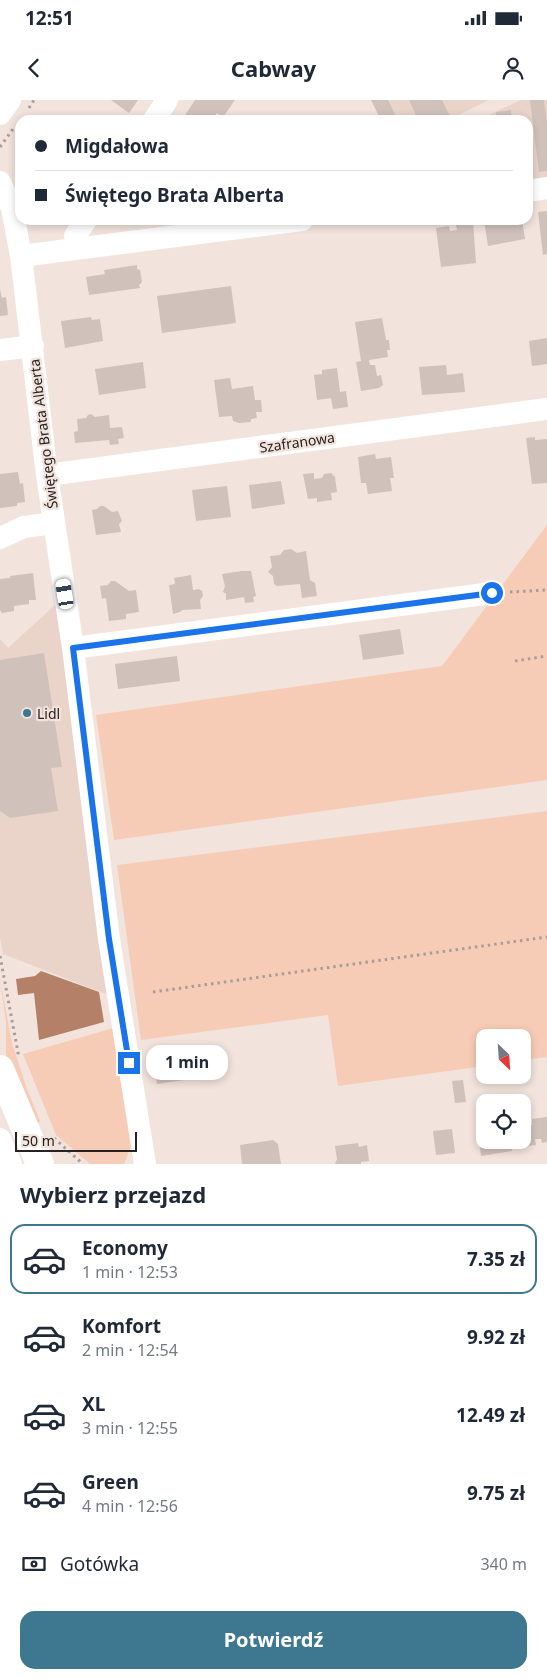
<!DOCTYPE html>
<html lang="pl">
<head>
<meta charset="utf-8">
<style>
  :root { --surface:#fff; --page:#f2f2f3; --text:#1f2937; --muted:#747a83; --line:#e0e1e3; --accent:#3d7790 }
  body { margin:0; font-family:"Noto Sans",sans-serif; background:var(--page); color:var(--text); height:100vh; display:flex; flex-direction:column; font-size:19px; white-space:nowrap }
  * { box-sizing:border-box; margin:0 }
  p { font-size:16px; color:var(--muted) }
  .icon { flex:none; width:28px; height:28px; fill:none; stroke:currentColor; stroke-width:2; stroke-linecap:round; stroke-linejoin:round }
  .map { position:relative; height:1064px; overflow:hidden }
  .panel { display:flex; flex-direction:column; background:var(--surface); flex:1 }
  .panel>* { flex:none }
  .hud { position:absolute; left:15px; top:15px; width:518px; height:110px; border-radius:15px; box-shadow:0 2px 8px #0003; display:grid; align-content:center; height:110px; padding:0 20px; background:var(--surface) }
  .needle { width:32px; rotate:155deg }
  .tools { position:absolute; left:476px; top:929px; display:grid; gap:10px }
  .tools a { display:grid; place-items:center; width:55px; height:55px; border-radius:10px; background:var(--surface); box-shadow:0 2px 8px #0003; font-size:25px }
  .scale { position:absolute; left:15px; bottom:12px; width:122px; box-sizing:border-box; padding-left:5px; border:2px solid #27221f; border-top:0; font-size:14px; line-height:18px; white-space:nowrap; color:#27221f; -webkit-text-stroke:4px #f2e3dc; paint-order:stroke }
  .end { position:absolute; width:22px; height:22px; margin:-11px; border:6px solid #1a73e8; background:#fff; box-shadow:0 0 0 2px #fff }
  .from { border-radius:50% }
  .bubble { position:absolute; height:35px; border-radius:15px; background:var(--surface); box-shadow:0 2px 8px #0003; font-size:16px; font-weight:700; line-height:35px; text-align:center }
  .car { position:absolute; width:15px; height:30px; margin:-15px -8px; border-radius:6px; box-shadow:0 0 4px 1px #0007; background:linear-gradient(#fff 24%,#345 0 40%,#fff 0 76%,#345 0 86%,#fff 0) }
  .hud b { display:flex; align-items:center; gap:18px; height:48px; font-size:19px }
  .hud b+b { border-top:1px solid var(--line) }
  .hud i { width:12px; height:12px; background:var(--text) }
  ul { padding:0; list-style:none }
  li { display:flex; align-items:center; gap:15px; height:70px; margin:0 10px 8px; padding:0 10px; border:2px solid transparent; border-radius:15px }
  li div { flex:1 }
  li b { display:block; font-size:19px }
  li em { font-style:normal; font-weight:700 }
  li.current { border-color:var(--accent) }
  li>.icon { width:45px; height:45px; stroke-width:1.5 }
  h2 { padding:0 20px; font-size:22px; line-height:60px }
  .pay { display:flex; align-items:center; gap:12px; height:55px; padding:0 20px; font-size:19px }
  .pay p { margin-inline-start:auto }
  .button { display:flex; gap:10px; margin-top:auto; padding:10px 20px }
  .button a { flex:1; height:58px; border-radius:15px; background:var(--accent); color:#fff; font-size:20px; font-weight:700; line-height:58px; text-align:center }
  .status { display:flex; justify-content:space-between; align-items:center; height:35px; padding:0 25px; background:var(--surface); direction:ltr }
  .status svg { height:14px; fill:currentColor }
  header { display:flex; justify-content:space-between; align-items:center; height:65px; padding:0 20px; background:var(--surface); font-size:22px; font-weight:700 }
  .map>svg:first-child { display:block }
</style>
</head>
<body>
<div class="status"><b>12:51</b><svg viewBox="0 0 49 12"><path d="M0 12V9h3v3zM5 12V6h3v6zM10 12V3h3v9zM15 12V0h3v12zM26 1h20v11H26zM47 4h2v5h-2z"/></svg></div>
<header><svg class="icon" aria-label="back" viewBox="0 0 24 24"><path d="M15 5l-7 7 7 7"/></svg>Cabway<svg class="icon" aria-label="person" viewBox="0 0 24 24"><circle cx="12" cy="8" r="4"/><path d="M4 21q1-7 8-7t8 7"/></svg></header>
<div class="map">
<svg width="547" height="1064" viewBox="0 0 547 1064">
  <rect width="100%" height="100%" fill="#f2e3dc"/>
  <path fill="#ead4ca" d="M371,0H489L448,20H381Z
    M521,0H547V77L528,79V20H478Z
    M56,504L111,896L3,854L0,837V539L8,548Z"/>
  <path fill="#f7ccb7" d="M547,425V680L114,740L96,615L442,566Z
    M547,711V957L523,960L522,938H485V966L338,986L328,915L141,940L117,765Z
    M0,879L12,943L27,989L40,1021L34,1031L12,975L6,955V922Z
    M117,927L134,1039L124,1064H90L56,1035L23,954Z"/>
  <path fill="#b48168" d="M41,871L99,892L104,922L39,940L34,893L18,895L16,879L35,876Z"/>
  <path fill="#d0c2ba" d="M111,0H138L129,13Z
    M195,0H235L223,17L217,13L212,20H182Z
    M371,0H388L398,20H381Z
    M409,0H442L451,18L418,20Z
    M530,0H544L547,24V71L539,72Z
    M511,10L512,20H497L496,12Z
    M547,111V154L543,155L538,112Z
    M455,120H473L476,163L441,167L436,128L449,126L450,131L457,130Z
    M484,120H522L525,139L488,146Z
    M137,165V169L140,170L142,182L139,185L140,188L89,195L86,177L105,174L104,170Z
    M231,186L236,223L162,233L157,196Z
    M0,189L2,198L6,197L8,215L0,216Z
    M91,217L92,220L100,219L103,241L65,248L61,221Z
    M382,218L386,240H389L390,250H387L388,257L369,260L370,265H375L377,276L381,275L383,285L379,288L361,291L356,262L361,261L355,222Z
    M547,238V264L532,266L529,241Z
    M143,262L146,288L99,295L95,269Z
    M446,265L447,275L463,273L465,292L422,295L419,267Z
    M337,268L340,292L346,291L348,307L333,309L331,298L317,300L314,275L322,274V270Z
    M230,278L232,289L253,286L255,300H261L262,312H256L257,318L251,319V322L239,323L233,321L232,316L219,317L214,280Z
    M91,314L95,317L109,315L110,328L122,327L124,338L118,339L119,344L110,345L109,340L75,343L74,332L78,331L77,319L86,318L88,315Z
    M535,337V340L547,339V383L532,384L526,338Z
    M375,354L376,359L391,357L394,378H390L392,391L368,394L366,383H361L358,357Z
    M18,372L20,384L23,383L25,402L17,403V406L0,408V374Z
    M314,373V379L322,378L324,374L331,373L335,377L337,392L331,393L332,400L317,402V398L308,399L303,374Z
    M281,381L285,404L252,409L249,385Z
    M227,386L231,417L196,421L192,390Z
    M100,406H104L112,412L118,411L122,421L119,424L121,432L96,435L92,410L97,409Z
    M291,449L297,453L306,451L310,480L315,483L317,496L302,498L300,484L277,486L274,484L273,476L268,472L272,467L270,456L280,455L284,450Z
    M242,471H251L256,496L253,497L254,502L245,503L244,497L226,500V494L223,492L225,486L222,474Z
    M33,473L36,500H29V504L14,506V511L2,513L0,510V479L10,478V476Z
    M191,475L193,490L199,489L202,491L203,496L200,500L201,509L182,510L180,512L173,514L169,485L175,484L174,478Z
    M111,481H115L129,491L136,490L139,512L126,514V519L109,521L106,498L102,499L100,486L108,485Z
    M400,529L404,554L363,560L359,535Z
    M44,553L62,667L51,668L58,711L10,718L0,711V560Z
    M177,556L180,581L118,589L115,564Z
    M214,949L218,975L157,984L155,972L165,970L164,963L175,962L176,969L203,965L201,951Z
    M463,980L466,1002L455,1003L452,981Z
    M547,1017V1042L542,1043L541,1039H535L536,1045L526,1046L523,1026L532,1025V1019Z
    M452,1029L455,1053L436,1055L433,1031Z
    M485,1031V1040H510L512,1051L481,1056L478,1032Z
    M273,1040L278,1044L281,1064H242L240,1045Z
    M358,1043L359,1047L367,1045L369,1061L361,1062V1064H335L337,1059L335,1046Z"/>
  <g fill="none" stroke-linecap="round" stroke-linejoin="round">
    <path stroke="#a89d98" stroke-width="3" stroke-dasharray="2.5 4" stroke-linecap="butt" d="M29,8L34,0
      M0,47L13,29
      M510,492L547,490
      M515,561L547,556
      M0,856L19,958
      M153,892L547,837
      M54,1038L83,1064"/>
    <path stroke="#fff" stroke-width="22" d="M0,14L10,0
      M154,20L167,0
      M0,82L12,108L21,156L47,375L73,548L109,839L145,1064
      M528,91L547,88
      M75,136L86,120
      M21,156L302,120
      M0,250L33,246
      M47,375L547,309
      M0,438L24,427L54,423
      M73,548L492,493
      M0,1039L11,1064"/>
    <path stroke="#fff" stroke-width="28" d="M0,969L40,1064"/>
  </g>
  <g fill="none" stroke-linecap="round" stroke-linejoin="round">
    <path stroke="#1a73e8" stroke-width="6" d="M129,963L109,839L73,548L492,493"/>
  </g>
  <circle fill="#3d7790" stroke="#f2e3dc" stroke-width="2" cx="27" cy="613" r="5"/>
  <g text-anchor="middle" dominant-baseline="central" stroke-width="4.5" stroke-linejoin="round" paint-order="stroke">
    <g font-size="14" fill="#27221f" stroke="#f2e3dc">
      <text transform="translate(43 334) rotate(-97)">Świętego Brata Alberta</text>
      <text transform="translate(297 342) rotate(-8)">Szafranowa</text>
    </g>
    <g font-size="14" fill="#27221f" stroke="#f2e3dc" text-anchor="start">
      <text x="37" y="613">Lidl</text>
    </g>
  </g>
</svg>
<div class="tools">
<a><svg class="needle" viewBox="-14 -14 28 28"><path d="M0-13l5 13h-10z" fill="#e53935"/><path d="M0 13l5-13h-10z" fill="#747a83"/></svg></a>
<a><svg class="icon" aria-label="locate" viewBox="0 0 24 24"><circle cx="12" cy="12" r="6"/><path d="M12 2v4M12 18v4M2 12h4M18 12h4"/></svg></a>
</div>
<div class="scale">50 m</div>
<i class="end from" style="left:492px;top:493px"></i>
<i class="end" style="left:129px;top:963px"></i>
<div class="bubble" style="left:146px;top:945px;width:82px">1 min</div>
<i class="car" style="left:65px;top:494px;rotate:351deg"></i>
<div class="hud">
<b><i class="from"></i>Migdałowa</b>
<b><i></i>Świętego Brata Alberta</b>
</div>
</div>
<section class="panel">
<h2>Wybierz przejazd</h2>
<ul>
<li class="current"><svg class="icon" aria-label="car" viewBox="0 0 24 24"><path d="M5 17H2v-5l4-1 3-4h7l3 4 3 1v5h-3M9 17h6M6 11h13"/><circle cx="7" cy="17" r="2"/><circle cx="17" cy="17" r="2"/></svg><div><b>Economy</b><p>1 min · 12:53</p></div><em>7.35 zł</em></li>
<li><svg class="icon" aria-label="car" viewBox="0 0 24 24"><path d="M5 17H2v-5l4-1 3-4h7l3 4 3 1v5h-3M9 17h6M6 11h13"/><circle cx="7" cy="17" r="2"/><circle cx="17" cy="17" r="2"/></svg><div><b>Komfort</b><p>2 min · 12:54</p></div><em>9.92 zł</em></li>
<li><svg class="icon" aria-label="car" viewBox="0 0 24 24"><path d="M5 17H2v-5l4-1 3-4h7l3 4 3 1v5h-3M9 17h6M6 11h13"/><circle cx="7" cy="17" r="2"/><circle cx="17" cy="17" r="2"/></svg><div><b>XL</b><p>3 min · 12:55</p></div><em>12.49 zł</em></li>
<li><svg class="icon" aria-label="car" viewBox="0 0 24 24"><path d="M5 17H2v-5l4-1 3-4h7l3 4 3 1v5h-3M9 17h6M6 11h13"/><circle cx="7" cy="17" r="2"/><circle cx="17" cy="17" r="2"/></svg><div><b>Green</b><p>4 min · 12:56</p></div><em>9.75 zł</em></li>
</ul>
<div class="pay"><svg class="icon" aria-label="cash" viewBox="0 0 24 24"><path d="M3 7h18v10H3z"/><circle cx="12" cy="12" r="2"/></svg>Gotówka<p>340 m</p></div>
<div class="button"><a>Potwierdź</a></div>
</section>
</body>
</html>
